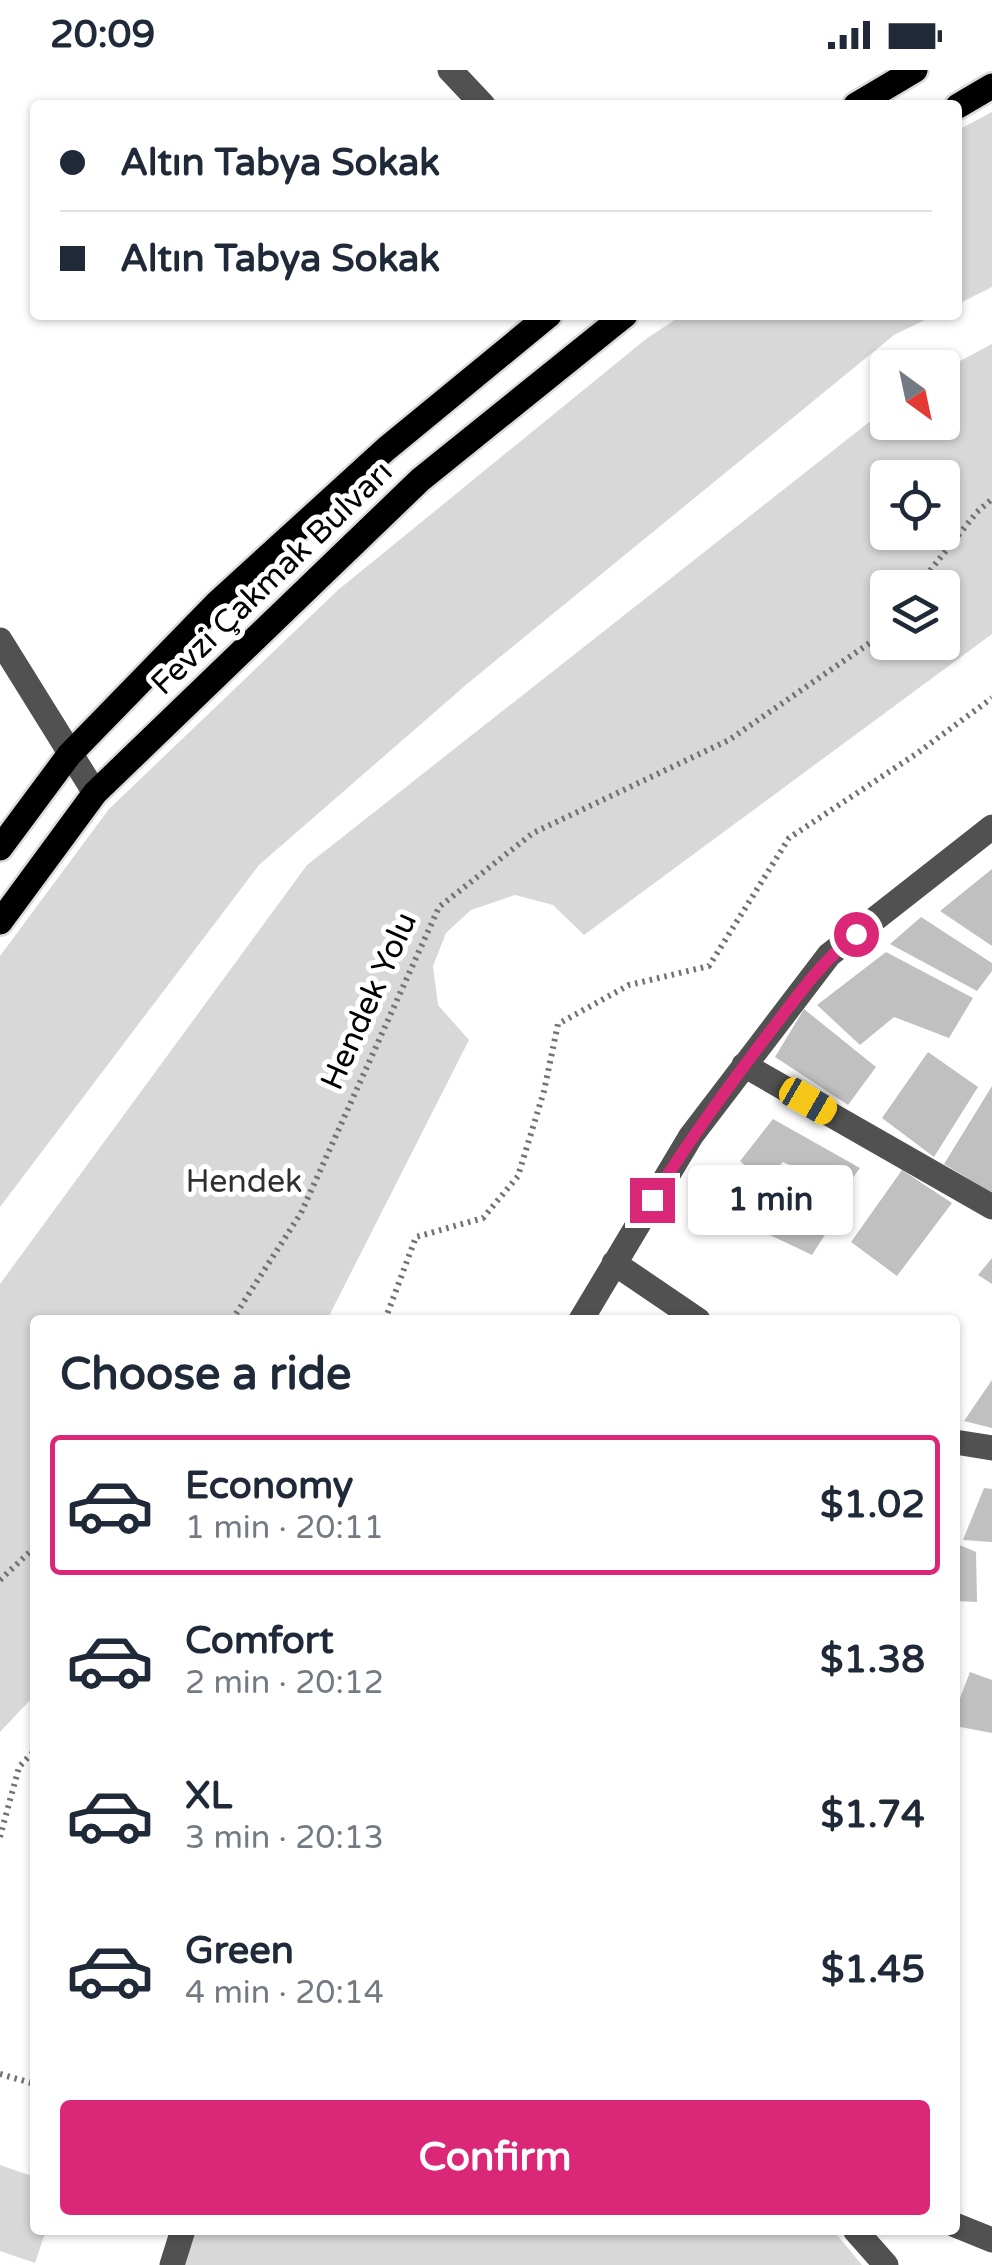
<!DOCTYPE html>
<html lang="en">
<head>
<meta charset="utf-8">
<style>
  :root { --surface:#fff; --page:#f2f2f3; --text:#1f2937; --muted:#747a83; --line:#e0e1e3; --accent:#db2777 }
  body { margin:0; font-family:"Varela Round",sans-serif; background:var(--page); color:var(--text); height:100vh; display:flex; flex-direction:column; font-size:38px; white-space:nowrap }
  * { box-sizing:border-box; margin:0 }
  p { font-size:32px; color:var(--muted) }
  .icon { flex:none; width:55px; height:55px; fill:none; stroke:currentColor; stroke-width:2; stroke-linecap:round; stroke-linejoin:round }
  .map { position:relative; flex:1; overflow:hidden }
  .sheet { position:absolute; left:30px; top:1245px; width:930px; height:920px; display:flex; flex-direction:column; background:var(--surface); border-radius:10px; box-shadow:0 2px 8px #0004 }
  .sheet>* { flex:none }
  .hud { position:absolute; left:30px; top:30px; width:932px; height:220px; border-radius:10px; box-shadow:0 2px 8px #0004; display:grid; align-content:center; height:220px; padding:0 30px; background:var(--surface) }
  .needle { width:65px; rotate:147deg }
  .buttons { position:absolute; left:870px; top:280px; display:grid; gap:20px }
  .buttons a { display:grid; place-items:center; width:90px; height:90px; border-radius:10px; background:var(--surface); box-shadow:0 2px 8px #0004; font-size:50px }
  .end { position:absolute; width:45px; height:45px; margin:-22px; border:12px solid #db2777; background:#fff; box-shadow:0 0 0 5px #fff }
  .from { border-radius:50% }
  .bubble { position:absolute; height:70px; border-radius:10px; background:var(--surface); box-shadow:0 2px 8px #0004; font-size:32px; font-weight:800; line-height:70px; text-align:center }
  .car { position:absolute; width:30px; height:60px; margin:-30px -15px; border-radius:12px; box-shadow:0 0 8px 2px #0007; background:linear-gradient(#f5c518 24%,#345 0 40%,#f5c518 0 76%,#345 0 86%,#f5c518 0) }
  .hud b { display:flex; align-items:center; gap:35px; height:95px; font-size:38px }
  .hud b+b { border-top:2px solid var(--line) }
  .hud i { width:25px; height:25px; background:var(--text) }
  ul { padding:0; list-style:none }
  li { display:flex; align-items:center; gap:30px; height:140px; margin:0 20px 15px; padding:0 10px; border:5px solid transparent; border-radius:10px }
  li div { flex:1 }
  li b { display:block; font-size:38px }
  li em { font-style:normal; font-weight:800 }
  li.active { border-color:var(--accent) }
  li>.icon { width:90px; height:90px; stroke-width:1.5 }
  h2 { padding:0 30px; font-size:45px; line-height:120px }
  .cta { display:flex; gap:20px; margin-top:auto; padding:20px 30px }
  .cta a { flex:1; height:115px; border-radius:10px; background:var(--accent); color:#fff; font-size:40px; font-weight:800; line-height:115px; text-align:center }
  .status { display:flex; justify-content:space-between; align-items:center; height:70px; padding:0 50px; background:var(--surface); direction:ltr }
  .status svg { height:28px; fill:currentColor }
  .map>svg:first-child { display:block }
</style>
</head>
<body>
<div class="status"><b>20:09</b><svg viewBox="0 0 49 12"><path d="M0 12V9h3v3zM5 12V6h3v6zM10 12V3h3v9zM15 12V0h3v12zM26 1h20v11H26zM47 4h2v5h-2z"/></svg></div>
<div class="map">
<svg width="992" height="2195" viewBox="0 0 992 2195">
  <rect width="100%" height="100%" fill="#fff"/>
  <path fill="#d8d8d8" fill-rule="evenodd" d="M992,42V217L958,234V60Z
    M682,245H935L894,265L467,614L259,795L0,1137V886L109,739L338,520L646,269Z
    M992,274V564L584,865L553,835L515,825L471,840L446,863L433,896L438,935L469,970L327,1250H35V1625L0,1662V1214L307,795L887,338L888,352H942L943,300ZM888,408H942V462H888ZM888,518H942V572H888Z
    M0,2095L35,2107V2160H46L35,2193L0,2181Z
    M193,2160H833L862,2195H182Z"/>
  <path fill="#c0c0c0" d="M992,799V876L940,841Z
    M921,847L992,893V901L977,921L890,874Z
    M886,882L973,928L949,968L894,947L860,975L817,935Z
    M804,939L876,997L848,1035L775,987Z
    M928,982L978,1017L934,1087L882,1048Z
    M992,1016V1123L944,1094Z
    M773,1049L860,1098L843,1121L783,1092L763,1113L740,1091Z
    M902,1100L952,1133L897,1206L851,1172Z
    M784,1104L846,1132L812,1185L749,1155Z
    M992,1188V1214L978,1205Z
    M992,1310V1358L964,1351Z
    M984,1418L992,1419V1472L963,1470Z
    M955,1473L976,1482L977,1532L955,1531Z
    M970,1602L992,1610V1663L955,1656V1641Z"/>
  <g fill="none" stroke-linecap="round" stroke-linejoin="round">
    <defs>
      <path id="major" d="M856,35L915,0
        M958,36L992,16
        M0,778L69,685L217,533L386,379L549,245
        M0,852L95,723L420,410L625,245"/>
    </defs>
    <use href="#major" stroke="#dbdbdb" stroke-width="30"/>
    <path stroke="#737373" stroke-width="6" stroke-dasharray="2.5 5" stroke-linecap="butt" d="M916,518L977,442L992,429
      M232,1250L301,1143L439,837L533,763L729,670L874,570L888,553
      M385,1250L416,1167L483,1148L518,1106L544,1021L558,954L629,915L709,896L789,768L916,684L992,628
      M0,1510L35,1477
      M0,1767L19,1697L35,1680
      M0,2004L35,2014"/>
    <path stroke="#515151" stroke-width="25" d="M450,0L483,35
      M0,570L95,723
      M744,995L992,1137
      M614,1193L698,1250
      M581,1250L691,1066L829,885L992,757
      M955,1372L992,1378
      M955,2155L992,2170
      M855,2160L886,2195
      M172,2195L183,2160"/>
    <use href="#major" stroke="#000" stroke-width="25"/>
  </g>
  <g fill="none" stroke-linecap="round" stroke-linejoin="round">
    <path stroke="#db2777" stroke-width="12" d="M652,1130C688,1071 727,1018 769,963C796,928 821,892 856,864"/>
  </g>
  <g text-anchor="middle" dominant-baseline="central" stroke-width="10" stroke-linejoin="round" paint-order="stroke">
    <g font-size="32" fill="#000" stroke="#fff">
      <text transform="translate(272 508) rotate(-44)">Fevzi Çakmak Bulvarı</text>
      <text transform="translate(369 931) rotate(-66)">Hendek Yolu</text>
    </g>
    <g font-size="32" fill="#2f2f2f" stroke="#fff">
      <text x="244" y="1112">Hendek</text>
    </g>
  </g>
</svg>
<div class="buttons">
<a><svg class="needle" viewBox="-14 -14 28 28"><path d="M0-13l5 13h-10z" fill="#e53935"/><path d="M0 13l5-13h-10z" fill="#747a83"/></svg></a>
<a><svg class="icon" aria-label="locate" viewBox="0 0 24 24"><circle cx="12" cy="12" r="6"/><path d="M12 2v4M12 18v4M2 12h4M18 12h4"/></svg></a>
<a><svg class="icon" aria-label="layers" viewBox="0 0 24 24"><path d="M12 4l9 5-9 5-9-5zM3 14l9 5 9-5"/></svg></a>
</div>
<i class="end from" style="left:856px;top:864px"></i>
<i class="end" style="left:652px;top:1130px"></i>
<div class="bubble" style="left:688px;top:1095px;width:165px">1 min</div>
<i class="car" style="left:808px;top:1031px;rotate:120deg"></i>
<div class="hud">
<b><i class="from"></i>Altın Tabya Sokak</b>
<b><i></i>Altın Tabya Sokak</b>
</div>
<section class="sheet">
<h2>Choose a ride</h2>
<ul>
<li class="active"><svg class="icon" aria-label="car" viewBox="0 0 24 24"><path d="M5 17H2v-5l4-1 3-4h7l3 4 3 1v5h-3M9 17h6M6 11h13"/><circle cx="7" cy="17" r="2"/><circle cx="17" cy="17" r="2"/></svg><div><b>Economy</b><p>1 min · 20:11</p></div><em>$1.02</em></li>
<li><svg class="icon" aria-label="car" viewBox="0 0 24 24"><path d="M5 17H2v-5l4-1 3-4h7l3 4 3 1v5h-3M9 17h6M6 11h13"/><circle cx="7" cy="17" r="2"/><circle cx="17" cy="17" r="2"/></svg><div><b>Comfort</b><p>2 min · 20:12</p></div><em>$1.38</em></li>
<li><svg class="icon" aria-label="car" viewBox="0 0 24 24"><path d="M5 17H2v-5l4-1 3-4h7l3 4 3 1v5h-3M9 17h6M6 11h13"/><circle cx="7" cy="17" r="2"/><circle cx="17" cy="17" r="2"/></svg><div><b>XL</b><p>3 min · 20:13</p></div><em>$1.74</em></li>
<li><svg class="icon" aria-label="car" viewBox="0 0 24 24"><path d="M5 17H2v-5l4-1 3-4h7l3 4 3 1v5h-3M9 17h6M6 11h13"/><circle cx="7" cy="17" r="2"/><circle cx="17" cy="17" r="2"/></svg><div><b>Green</b><p>4 min · 20:14</p></div><em>$1.45</em></li>
</ul>
<div class="cta"><a>Confirm</a></div>
</section>
</div>
</body>
</html>
